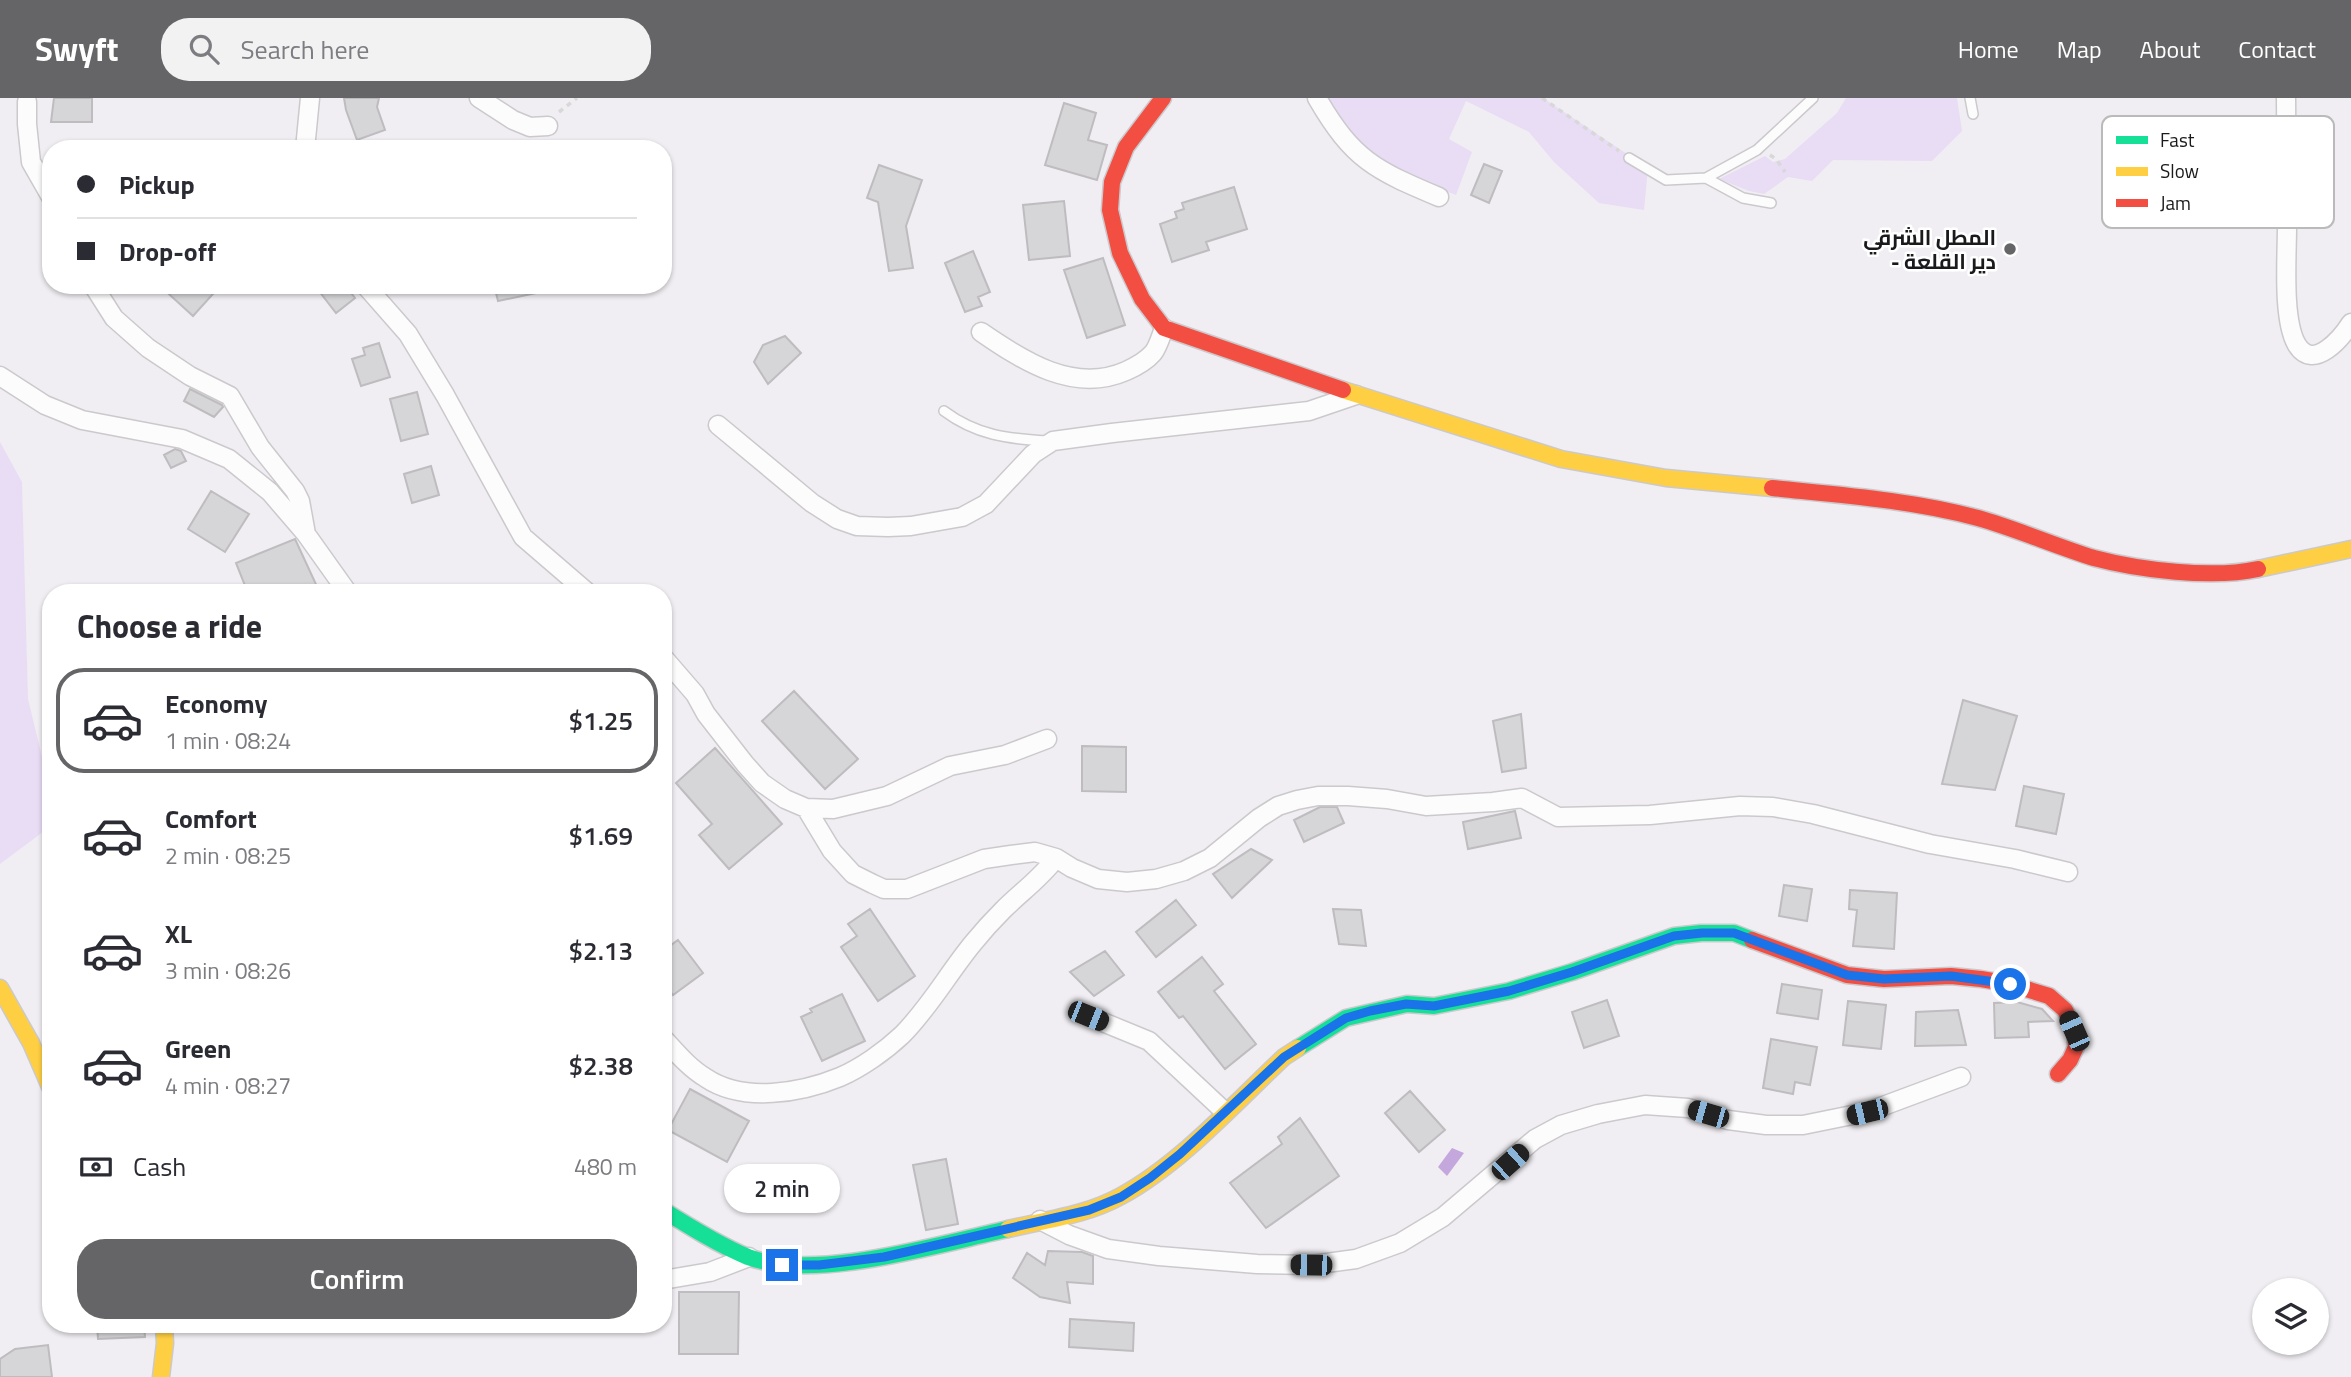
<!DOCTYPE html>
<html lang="en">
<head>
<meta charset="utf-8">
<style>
  :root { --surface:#fff; --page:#f2f2f3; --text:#2b2b33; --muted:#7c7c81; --line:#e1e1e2; --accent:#656466 }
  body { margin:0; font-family:"Titillium Web",Cairo,sans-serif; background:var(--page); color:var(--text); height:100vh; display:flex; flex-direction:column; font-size:26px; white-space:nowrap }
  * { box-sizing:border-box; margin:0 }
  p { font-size:23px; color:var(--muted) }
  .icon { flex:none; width:38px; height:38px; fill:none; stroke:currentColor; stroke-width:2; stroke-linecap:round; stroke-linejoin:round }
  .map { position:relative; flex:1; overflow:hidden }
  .drawer { position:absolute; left:42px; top:486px; width:630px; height:749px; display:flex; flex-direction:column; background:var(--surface); border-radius:28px; box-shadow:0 2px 5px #0004 }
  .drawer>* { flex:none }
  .banner { position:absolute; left:42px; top:42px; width:630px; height:154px; border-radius:28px; box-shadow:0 2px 5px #0004; display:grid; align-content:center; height:154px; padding:0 35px; background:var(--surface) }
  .buttons { position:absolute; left:2252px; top:1180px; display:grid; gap:14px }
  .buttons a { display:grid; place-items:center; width:77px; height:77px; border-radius:50%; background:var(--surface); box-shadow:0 2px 5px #0004; font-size:35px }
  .end { position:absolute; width:32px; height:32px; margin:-16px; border:9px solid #1a73e8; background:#fff; box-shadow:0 0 0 4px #fff }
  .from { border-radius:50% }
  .bubble { position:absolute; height:49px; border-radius:24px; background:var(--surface); box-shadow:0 2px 5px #0004; font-size:23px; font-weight:600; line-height:49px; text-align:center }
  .car { position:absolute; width:21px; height:42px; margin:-21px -10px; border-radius:9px; box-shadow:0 0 5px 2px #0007; background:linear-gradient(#222 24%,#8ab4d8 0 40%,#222 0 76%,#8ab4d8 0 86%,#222 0) }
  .banner b { display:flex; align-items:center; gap:24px; height:66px; font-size:26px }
  .banner b+b { border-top:2px solid var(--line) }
  .banner i { width:18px; height:18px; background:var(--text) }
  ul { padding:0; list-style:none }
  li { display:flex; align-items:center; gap:21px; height:105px; margin:0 14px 10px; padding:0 21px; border:4px solid transparent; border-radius:28px }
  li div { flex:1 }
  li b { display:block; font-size:26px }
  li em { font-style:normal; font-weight:600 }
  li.selected { border-color:var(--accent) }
  li>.icon { width:63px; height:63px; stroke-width:1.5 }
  h2 { padding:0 35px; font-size:32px; line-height:84px }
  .pay { display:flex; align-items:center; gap:18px; height:77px; padding:0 35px; font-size:26px }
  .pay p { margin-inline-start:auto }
  .cta { display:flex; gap:14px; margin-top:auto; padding:14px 35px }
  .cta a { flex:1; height:80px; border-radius:28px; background:var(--accent); color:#fff; font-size:28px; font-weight:600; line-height:80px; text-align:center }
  header { display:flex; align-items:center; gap:42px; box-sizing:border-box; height:98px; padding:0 35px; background:var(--accent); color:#fff }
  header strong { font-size:33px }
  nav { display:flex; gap:38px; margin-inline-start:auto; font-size:24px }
  .search { width:490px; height:63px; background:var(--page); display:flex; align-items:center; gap:18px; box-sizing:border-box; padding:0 24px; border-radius:28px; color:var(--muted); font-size:26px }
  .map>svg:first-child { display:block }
</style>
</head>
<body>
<header>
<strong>Swyft</strong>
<div class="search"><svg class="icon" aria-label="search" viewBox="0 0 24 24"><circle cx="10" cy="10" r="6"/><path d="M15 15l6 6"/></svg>Search here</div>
<nav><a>Home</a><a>Map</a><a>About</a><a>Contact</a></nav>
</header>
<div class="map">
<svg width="2351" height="1279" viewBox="0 0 2351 1279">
  <rect width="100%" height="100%" fill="#f0eef2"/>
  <path fill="#e9dcf5" d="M1326,0H1543L1648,70L1644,112L1599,105L1554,64L1529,34L1466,3L1449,41L1472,54L1456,97L1384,70L1354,47Z
    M1846,0H1957L1962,33L1932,63L1833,62L1812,83L1788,79L1764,96L1749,93L1719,81L1765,58L1773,64L1785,61L1837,15Z
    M0,344L22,384L28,601L51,696V728L0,766Z"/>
  <path fill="#c4a7dc" d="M1452,1050L1464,1055L1447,1078L1438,1069Z"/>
  <path fill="#d6d5d8" stroke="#bebcbf" stroke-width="2" d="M54,0H92V24H51Z
    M344,0H379L377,9L385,32L357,42L346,12Z
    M1064,5L1096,15L1088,42L1107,47L1097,82L1045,67Z
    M1484,66L1502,73L1489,105L1471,97Z
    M879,67L922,82L906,128L913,170L889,173L878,104L867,100Z
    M1234,89L1247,131L1206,144L1209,152L1172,164L1160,126L1177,120L1175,114L1184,111L1182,105Z
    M1064,103L1070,158L1029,162L1023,107Z
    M973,153L990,194L978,199L982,208L965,214L945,165Z
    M1103,160L1125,227L1087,240L1064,172Z
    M159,187H221L193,218Z
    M327,187H345L355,200L336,215L319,193Z
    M494,187H540L541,194L498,203Z
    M785,238L801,255L768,286L754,264L763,247Z
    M379,245L390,279L361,288L352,261L365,257L363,250Z
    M190,291L222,307L223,309L214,319L184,303Z
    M417,294L428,336L401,343L390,301Z
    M175,351L181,353L186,363L171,370L164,357Z
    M431,368L439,397L412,405L404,376Z
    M211,393L249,416L225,454L188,431Z
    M295,441L320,495H248L236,465Z
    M794,593L858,661L825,691L762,623Z
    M1963,602L2017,618L1995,692L1942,686Z
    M1521,616L1526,670L1502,674L1493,623Z
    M1082,648L1126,649V694L1082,693Z
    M715,650L782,726L729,771L699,737L712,726L676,685Z
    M2024,688L2064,696L2056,736L2016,728Z
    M1320,709H1337L1344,725L1304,744L1294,722Z
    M1515,713L1521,740L1468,751L1463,724Z
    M1251,751L1272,762L1232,800L1213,776Z
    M1784,787L1812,791L1807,823L1779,818Z
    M1850,792L1897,795L1894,851L1853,848L1857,812L1849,811Z
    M1176,802L1196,827L1156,859L1136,834Z
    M870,811L915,878L878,903L841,849L857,838L848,826Z
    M1333,811L1361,812L1366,848L1339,846Z
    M678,842L703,875L673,897L663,884V853Z
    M1105,853L1124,877L1094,898L1070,874Z
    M1202,859L1223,886L1214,893L1256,946L1225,971L1183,918L1179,920L1158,894Z
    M1782,886L1822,892L1818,921L1777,915Z
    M842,896L865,943L822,963L801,919L812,914L810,911Z
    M1607,902L1619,938L1584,950L1572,914Z
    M1848,903L1886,907L1881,951L1843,947Z
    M2017,904L2042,911L2053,923L2028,924L2029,939L1995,940L1994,905Z
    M1958,912L1966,947L1915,948L1916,914Z
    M1771,941L1817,949L1810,987L1795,984L1793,996L1763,990Z
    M690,991L749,1023L727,1064L668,1032Z
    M1410,993L1445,1032L1419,1054L1385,1015Z
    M1300,1020L1339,1078L1266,1130L1230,1085L1282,1046L1278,1039Z
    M946,1061L958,1126L926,1132L913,1067Z
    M1048,1153L1082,1154L1093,1158V1186L1067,1184L1070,1205L1040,1199L1013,1180L1027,1155L1045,1167Z
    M679,1194H739L738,1256H679Z
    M1070,1221L1134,1225L1133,1253L1069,1249Z
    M97,1227H144L145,1239L98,1241Z
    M48,1247L52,1279H0V1261L15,1251Z"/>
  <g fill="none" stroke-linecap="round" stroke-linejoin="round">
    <defs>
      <path id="lane" d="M1970,0L1973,16
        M1629,60L1666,82L1706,80L1757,52L1813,0
        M1706,80L1743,100L1771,105
        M944,313C976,337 1008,341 1047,343"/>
      <path id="street" d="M479,0L513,22L530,29L548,28
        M1317,0C1353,62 1375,72 1439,99
        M2286,0C2286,43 2287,86 2287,129C2287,159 2282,222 2297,247C2314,274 2342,239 2351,225
        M27,4V26L31,64L51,99
        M305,51L310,0
        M93,187L114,220L148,250L190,278L230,298L260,349L295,393L300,403L306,436
        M365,187L408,236L445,297L523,439L588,495
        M981,234C1023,263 1074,296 1126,273C1135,269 1146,263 1153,255C1158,249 1161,238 1164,230
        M0,278L45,307L82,322L182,341L229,361L270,394L306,436L348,495
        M718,327L812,405L837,421L857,428L888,429L911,428L962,419L986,406L1033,356L1053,343L1112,335L1309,313L1356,297
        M663,559L695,596L706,616L745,666L762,685L785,701L806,710L832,753L853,776L873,786L884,791H907L984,761L1011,757L1035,754L1056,760C1040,781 1021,794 1003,812C993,822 983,833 974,844C949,874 930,909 902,937C885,953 861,970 840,979C801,995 743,1005 706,980C689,970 676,954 663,940
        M806,710L833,711L887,698L950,668L1005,657L1047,641
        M1056,760L1072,770L1098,781L1127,784L1156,781L1184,773L1210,760L1259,720L1278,708L1297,702L1318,698H1348L1387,701L1426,708L1493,704L1522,700L1558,719L1650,717L1740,708L1773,709L1813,716L1930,746L2015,761L2068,774
        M1088,918L1149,943L1224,1013
        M1040,1122L1069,1137L1108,1151L1159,1158L1257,1166L1312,1167L1356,1161L1400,1145L1443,1119L1535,1041L1561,1027L1598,1016L1645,1007L1688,1010L1728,1022L1766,1027H1803L1867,1014L1961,979
        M663,1182L710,1174L749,1159"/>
      <path id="fast" d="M1298,950L1346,920L1407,906L1434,908L1509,893L1572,874L1674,838L1701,835H1734L1752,842
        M663,1112C690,1129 719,1147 748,1159C815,1184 939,1146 1008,1131"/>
      <path id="slow" d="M1343,292L1561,361L1666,380L1772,390
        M2258,471L2351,451
        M0,890L31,945L51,991
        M1008,1131C1046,1122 1087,1117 1121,1098C1180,1066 1235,1005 1284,959L1298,950
        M161,1279L165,1245L164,1227"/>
      <path id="jam" d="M1163,0L1126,49L1112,84L1110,112L1120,155L1142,201L1164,230L1343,292
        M1772,390C1840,397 1911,402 1978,420C2017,431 2055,448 2094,460C2139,472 2212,481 2258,471
        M1752,842L1847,877L1884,881L1951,878L1981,881L2010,886L2049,898L2065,912L2075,933L2076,949L2070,962L2058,976"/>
    </defs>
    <use href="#lane" stroke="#cbc9cc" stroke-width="12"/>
    <use href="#street" stroke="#cbc9cc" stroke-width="21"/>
    <use href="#fast" stroke="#cbc9cc" stroke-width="19"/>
    <use href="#slow" stroke="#cbc9cc" stroke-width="19"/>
    <use href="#jam" stroke="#cbc9cc" stroke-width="19"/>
    <path stroke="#d8d8d8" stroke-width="3.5" stroke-dasharray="5 5" stroke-linecap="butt" d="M1542,0L1619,53
      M559,14L577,0
      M1770,57L1776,61L1785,74"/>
    <use href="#lane" stroke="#fdfcfd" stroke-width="9"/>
    <use href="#street" stroke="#fdfcfd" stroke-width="18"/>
    <use href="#fast" stroke="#16e098" stroke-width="16"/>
    <use href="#slow" stroke="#ffcf43" stroke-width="16"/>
    <use href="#jam" stroke="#f24e42" stroke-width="16"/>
  </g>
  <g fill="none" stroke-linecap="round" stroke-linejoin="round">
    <path stroke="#1a73e8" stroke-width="9" d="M782,1167H819L884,1159L1089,1112L1121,1099L1150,1080L1180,1056L1284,959L1346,920L1370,913L1406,906L1434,908L1509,893L1572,874L1674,838L1702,835H1734L1847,877L1884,881L1951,878L2010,886"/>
  </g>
  <circle fill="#656466" stroke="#fff" stroke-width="2.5" cx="2010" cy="151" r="7"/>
  <g text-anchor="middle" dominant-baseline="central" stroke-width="5" stroke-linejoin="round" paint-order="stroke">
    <g font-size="21" font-weight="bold" fill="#1a191b" stroke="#fff" text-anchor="end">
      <text x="1996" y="139">المطل الشرقي<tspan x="1996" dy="24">- دير القلعة</tspan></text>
    </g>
  </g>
  <rect x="2102" y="18" width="232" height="112" rx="10" fill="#fff" stroke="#bababb" stroke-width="2"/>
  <rect x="2116" y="38" width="32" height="8" fill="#16e098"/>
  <rect x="2116" y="69" width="32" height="9" fill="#ffcf43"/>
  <rect x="2116" y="101" width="32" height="8" fill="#f24e42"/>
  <g font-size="19" fill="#1a191b">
    <text x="2160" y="49">Fast</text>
    <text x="2160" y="80">Slow</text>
    <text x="2160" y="112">Jam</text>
  </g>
</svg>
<div class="buttons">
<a><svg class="icon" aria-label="layers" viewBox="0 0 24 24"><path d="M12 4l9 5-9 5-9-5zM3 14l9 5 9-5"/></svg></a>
</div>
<i class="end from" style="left:2010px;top:886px"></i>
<i class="end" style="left:782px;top:1167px"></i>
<div class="bubble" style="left:724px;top:1066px;width:116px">2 min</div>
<i class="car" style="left:1088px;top:918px;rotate:112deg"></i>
<i class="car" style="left:2074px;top:933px;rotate:336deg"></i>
<i class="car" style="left:1867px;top:1014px;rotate:257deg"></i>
<i class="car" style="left:1708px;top:1016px;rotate:286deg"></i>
<i class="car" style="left:1510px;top:1064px;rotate:48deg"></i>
<i class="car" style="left:1311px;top:1167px;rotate:271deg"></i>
<div class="banner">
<b><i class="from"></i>Pickup</b>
<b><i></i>Drop-off</b>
</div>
<section class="drawer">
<h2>Choose a ride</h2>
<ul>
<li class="selected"><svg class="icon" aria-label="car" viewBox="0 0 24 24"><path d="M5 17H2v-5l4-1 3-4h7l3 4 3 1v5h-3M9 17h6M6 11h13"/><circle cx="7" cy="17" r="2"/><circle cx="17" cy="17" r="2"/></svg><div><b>Economy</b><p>1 min · 08:24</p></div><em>$1.25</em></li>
<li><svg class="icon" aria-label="car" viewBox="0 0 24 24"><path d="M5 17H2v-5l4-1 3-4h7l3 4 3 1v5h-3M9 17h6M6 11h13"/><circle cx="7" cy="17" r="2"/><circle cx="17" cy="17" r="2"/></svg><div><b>Comfort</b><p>2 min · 08:25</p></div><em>$1.69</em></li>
<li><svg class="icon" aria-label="car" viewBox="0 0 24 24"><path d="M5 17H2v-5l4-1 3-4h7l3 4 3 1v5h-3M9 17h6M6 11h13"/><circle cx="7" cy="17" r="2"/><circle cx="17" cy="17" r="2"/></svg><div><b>XL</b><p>3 min · 08:26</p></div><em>$2.13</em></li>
<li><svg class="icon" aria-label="car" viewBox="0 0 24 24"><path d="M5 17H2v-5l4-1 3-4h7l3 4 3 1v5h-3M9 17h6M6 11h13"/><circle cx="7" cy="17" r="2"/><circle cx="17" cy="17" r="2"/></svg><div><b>Green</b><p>4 min · 08:27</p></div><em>$2.38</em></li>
</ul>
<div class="pay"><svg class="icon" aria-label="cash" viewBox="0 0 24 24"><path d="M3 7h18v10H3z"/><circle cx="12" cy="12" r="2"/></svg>Cash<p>480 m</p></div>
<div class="cta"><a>Confirm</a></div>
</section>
</div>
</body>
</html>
